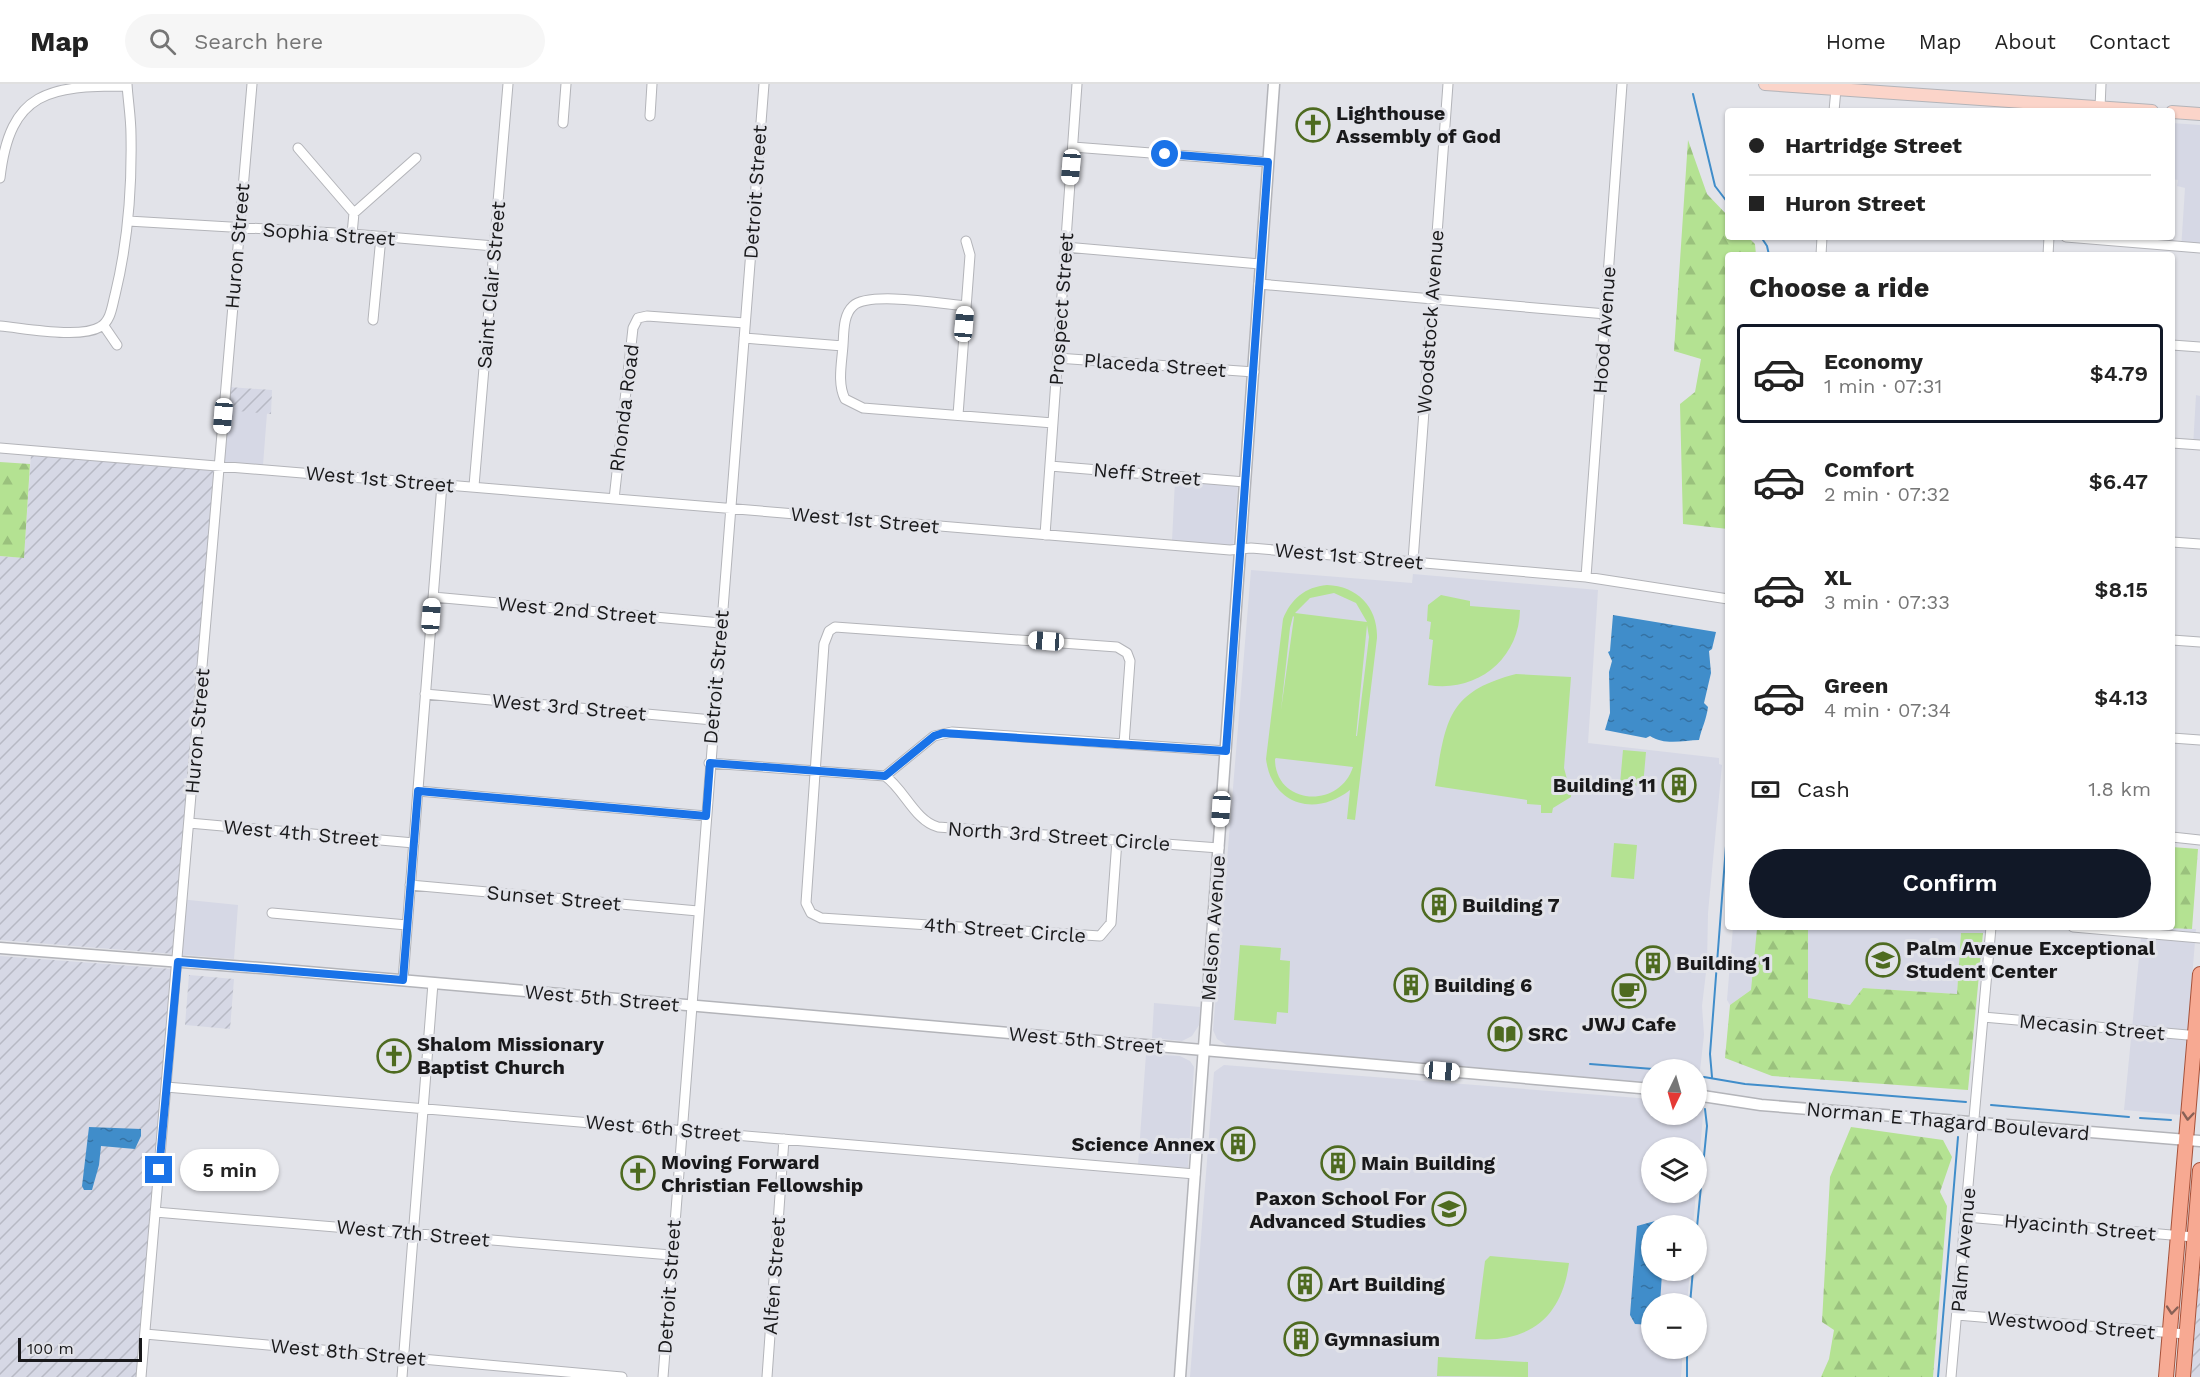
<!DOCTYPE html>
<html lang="en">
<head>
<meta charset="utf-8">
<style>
  :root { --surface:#fff; --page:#f6f6f6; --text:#222; --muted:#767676; --line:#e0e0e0; --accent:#111827 }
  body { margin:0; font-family:"Work Sans",sans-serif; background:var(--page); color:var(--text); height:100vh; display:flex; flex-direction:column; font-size:22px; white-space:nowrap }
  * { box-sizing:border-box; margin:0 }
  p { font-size:20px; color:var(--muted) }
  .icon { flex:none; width:33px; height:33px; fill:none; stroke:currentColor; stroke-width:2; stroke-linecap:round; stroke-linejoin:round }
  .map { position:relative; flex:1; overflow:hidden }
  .side { position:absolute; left:1725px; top:168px; width:450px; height:678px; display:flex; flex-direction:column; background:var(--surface); border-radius:6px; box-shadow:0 2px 4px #0004 }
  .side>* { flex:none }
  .banner { position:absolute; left:1725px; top:24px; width:450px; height:132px; border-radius:6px; box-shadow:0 2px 4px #0004; display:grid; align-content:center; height:132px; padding:0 24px; background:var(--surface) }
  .needle { width:39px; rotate:185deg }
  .buttons { position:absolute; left:1641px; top:975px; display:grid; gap:12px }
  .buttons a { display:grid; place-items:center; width:66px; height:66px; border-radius:50%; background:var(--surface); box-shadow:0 2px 4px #0004; font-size:30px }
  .scale { position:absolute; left:18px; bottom:15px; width:124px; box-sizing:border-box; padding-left:6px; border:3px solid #19191b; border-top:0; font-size:16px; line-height:21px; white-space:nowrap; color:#19191b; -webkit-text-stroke:4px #e2e3e9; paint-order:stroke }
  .end { position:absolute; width:27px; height:27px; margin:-14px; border:8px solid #1a73e8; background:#fff; box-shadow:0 0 0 3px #fff }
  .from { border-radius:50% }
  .bubble { position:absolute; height:42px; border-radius:21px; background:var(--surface); box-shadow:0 2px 4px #0004; font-size:20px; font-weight:600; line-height:42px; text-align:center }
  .car { position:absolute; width:18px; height:36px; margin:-18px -9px; border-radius:8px; box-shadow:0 0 4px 2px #0007; background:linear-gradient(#fff 24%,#345 0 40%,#fff 0 76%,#345 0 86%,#fff 0) }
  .banner b { display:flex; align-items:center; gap:21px; height:57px; font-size:22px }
  .banner b+b { border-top:2px solid var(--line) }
  .banner i { width:15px; height:15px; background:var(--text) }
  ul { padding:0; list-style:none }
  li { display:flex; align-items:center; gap:18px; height:99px; margin:0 12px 9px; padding:0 12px; border:3px solid transparent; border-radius:6px }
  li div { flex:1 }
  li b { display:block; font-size:22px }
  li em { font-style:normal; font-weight:600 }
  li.current { border-color:var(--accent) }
  li>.icon { width:54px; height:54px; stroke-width:1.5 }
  h2 { padding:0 24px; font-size:27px; line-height:72px }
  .pay { display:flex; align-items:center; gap:15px; height:66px; padding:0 24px; font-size:22px }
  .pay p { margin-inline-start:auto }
  .primary-button { display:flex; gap:12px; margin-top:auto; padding:12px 24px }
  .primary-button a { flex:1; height:69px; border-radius:36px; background:var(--accent); color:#fff; font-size:24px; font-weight:600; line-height:69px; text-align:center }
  header { display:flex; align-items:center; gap:36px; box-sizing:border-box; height:84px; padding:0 30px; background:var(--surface); border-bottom:2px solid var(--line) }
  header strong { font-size:28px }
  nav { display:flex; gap:33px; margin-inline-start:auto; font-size:21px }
  .search { width:420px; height:54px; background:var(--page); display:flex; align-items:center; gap:15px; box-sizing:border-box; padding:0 21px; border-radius:33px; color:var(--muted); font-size:22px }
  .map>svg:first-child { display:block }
</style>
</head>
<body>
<header>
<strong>Map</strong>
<div class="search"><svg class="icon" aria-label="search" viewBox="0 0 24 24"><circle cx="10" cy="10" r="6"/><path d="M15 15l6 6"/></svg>Search here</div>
<nav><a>Home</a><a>Map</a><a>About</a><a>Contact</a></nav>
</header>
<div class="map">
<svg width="2200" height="1293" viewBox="0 0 2200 1293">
  <defs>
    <pattern id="industrial-furrows" width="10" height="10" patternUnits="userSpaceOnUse" patternTransform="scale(1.5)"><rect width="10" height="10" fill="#d6d8e5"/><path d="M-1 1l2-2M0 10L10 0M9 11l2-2" fill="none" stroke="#b7b9c4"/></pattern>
    <pattern id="forest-firs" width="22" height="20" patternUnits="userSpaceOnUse" patternTransform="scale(1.5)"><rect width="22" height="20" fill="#b4e292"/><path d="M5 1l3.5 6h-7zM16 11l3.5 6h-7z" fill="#9ac17d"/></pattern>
    <pattern id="water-ripples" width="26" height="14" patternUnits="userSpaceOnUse" patternTransform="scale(1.5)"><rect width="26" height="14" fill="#408dca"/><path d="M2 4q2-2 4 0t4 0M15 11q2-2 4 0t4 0" fill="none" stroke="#3572a3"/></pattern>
  </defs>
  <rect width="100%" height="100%" fill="#e2e3e9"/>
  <path fill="#d6d8e5" d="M2172,39L2200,41V168L2181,166L2185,104L2177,102L2178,96L2172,95Z
    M2196,311L2200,312V364L2193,363Z
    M227,326L267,329L263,381L224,378Z
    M1175,396L1238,401L1233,462L1172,457Z
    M1251,486L1412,499L1413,490L1598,506L1588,659L1719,674V680L1722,681L1708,829L1707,880L1702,922L1704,951L1698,1004L1696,986H1652L1651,1000L1228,962L1217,955L1213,946Z
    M179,815L238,821L234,875L174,870Z
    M1733,843H1987L1986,849H1961L1957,910L1863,904L1850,921L1751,906L1730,921L1727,916Z
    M2142,843L2196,845L2181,1031L2124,1026Z
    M1154,919L1200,923L1199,941L1192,952L1182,957L1152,954Z
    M1146,970L1180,972L1190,977L1194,983L1188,1084L1138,1081Z
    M1224,981L1651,1015L1652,1030H1696L1697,1019H1704L1697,1104L1696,1064H1652V1108L1696,1109L1693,1141L1652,1142V1186L1690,1187L1687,1219L1652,1220V1264L1683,1265L1681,1293H1190L1214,988Z"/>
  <path fill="url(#industrial-furrows)" d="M229,303L272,306L271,330L227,326Z
    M31,371L215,386L174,870L0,856V472L24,474Z
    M0,872L172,885L137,1293H0Z
    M189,891L234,895L230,945L185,941Z
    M2200,1180V1293H2191Z"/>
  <path fill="#b4e292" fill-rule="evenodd" d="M1327,501C1358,502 1378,524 1377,554L1355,736L1347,735L1350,706C1316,733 1272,722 1266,675L1283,535C1291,515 1305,503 1327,501ZM1334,509L1356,519L1367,538L1295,529L1310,514ZM1293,532L1294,533L1281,626L1290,544ZM1367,541L1369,553L1357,652H1356ZM1275,675L1276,674L1353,683C1339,726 1275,721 1275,675Z
    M1441,511L1470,517V522L1520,526C1519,576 1476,609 1428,601L1433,556L1429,555L1431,538L1427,537L1428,521Z
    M1516,590L1571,593L1564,684L1568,699L1572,700L1571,713L1553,724L1552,729H1541V721L1527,720V716L1435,702C1446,638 1446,608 1516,590Z
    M1623,666L1646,668L1643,702L1620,700Z
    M1614,759L1637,761L1634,795L1611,793Z
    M1240,861L1281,864L1280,876L1290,877L1288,929L1277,928L1276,940L1234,936Z
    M1490,1172L1569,1179C1562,1233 1530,1259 1475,1255L1485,1177Z
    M1438,1273L1528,1278V1293L1437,1292Z"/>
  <path fill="url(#forest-firs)" d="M1688,56L1707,110L1728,132V153H1748L1755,160L1756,171H1728V445L1683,440L1680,320L1695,308L1701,275L1674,267Z
    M0,378L30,380L24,474L0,472Z
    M2172,763L2198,765L2192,845L2142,843H2172Z
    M1757,845L1808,846V914L1850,921L1863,904L1957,910L1961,849H1983L1968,1006L1772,992L1725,974L1730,921L1751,906Z
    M1851,1043L1943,1056L1952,1073L1940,1108L1947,1122L1933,1293H1821L1829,1275L1834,1246L1822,1238L1830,1093Z"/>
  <path fill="url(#water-ripples)" d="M1613,531L1716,548L1712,565L1709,567L1711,589L1704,619L1708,623C1706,637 1702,643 1699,656C1685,656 1665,662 1650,652L1646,654L1605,646L1610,629L1609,588L1612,577L1608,568L1610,567Z
    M89,1043L141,1045V1052L135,1065L101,1062L99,1081L92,1106H84L82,1102Z
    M1655,1137L1665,1141L1652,1142V1186L1662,1187V1190L1660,1219L1652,1220L1651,1241L1635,1240L1630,1231L1637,1142Z"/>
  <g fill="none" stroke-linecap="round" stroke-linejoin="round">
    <path stroke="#408dca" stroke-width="2" d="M1693,10L1715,102L1728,119
      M1761,153L1767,162L1769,171
      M1590,980L1653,985
      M1704,993L1745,1000L1966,1018
      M1712,993L1710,970L1728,736
      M1991,1021L2129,1033
      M2140,1034L2171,1036
      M1696,1153L1707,1042L1705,1025
      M1690,1220L1693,1186
      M1687,1293V1264
      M1938,1293L1958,1053"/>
    <defs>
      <path id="minor" d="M2100,24L2101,0
        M1834,27L1836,5
        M650,32L652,0
        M563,39L566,0
        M1073,63L1268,78
        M298,64L354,129
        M0,94C10,6 50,2 127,2
        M128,137L352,150L494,162
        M352,150L354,129L416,74
        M2066,153L2200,164
        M1065,163L1260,180
        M1821,171L1822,153
        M2048,171L2049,153
        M1259,200L1606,230
        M966,222C943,220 869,207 853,222C843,231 844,248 843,261C842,278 837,299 845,315L863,324L1053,339
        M373,236L381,153
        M0,242C24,244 80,255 100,243C111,237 112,222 115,211C128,158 132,105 131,51C131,34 128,17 127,0
        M104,242L117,261
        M744,254L843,262
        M2172,261L2200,263
        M1057,274L1254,288
        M958,331L970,171L966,157
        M2172,359L2200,361
        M0,364L1230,466L1251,464L1586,493L1728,515
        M1050,382L1245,398
        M474,402L508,0
        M614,415L633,244L638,234L647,232L745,239
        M1045,451L1077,0
        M2172,458L2200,460
        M1413,477L1448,0
        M1586,493L1622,0
        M433,513L721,539
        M2172,556L2200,558
        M425,610L713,636
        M2172,654L2200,656
        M709,679L885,692C904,705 915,737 938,743L1219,764
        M885,692L934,652L952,648L1226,667
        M418,707L706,732
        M189,739L414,759
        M2172,753L2200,756
        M1117,756L1111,839L1100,852L821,834L811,829L806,819L824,560L829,547L835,543L1117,563L1127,569L1130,577L1124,660
        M410,801L698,827
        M272,829L407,841
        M2073,843L2200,854
        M403,896L442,400
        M1983,933L2199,952
        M166,1003L1195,1090
        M155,1128L671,1171
        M1966,1133L2194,1153
        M1957,1231L2186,1250
        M145,1250L622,1293
        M141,1293L252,0
        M402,1293L433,899
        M663,1293L764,0
        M767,1293L784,1055
        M1951,1293L1991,843"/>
      <path id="tertiary" d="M0,864L273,885L1652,1005
        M1696,1011L1761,1021L2200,1057
        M1180,1293L1274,0"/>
      <path id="secondary" d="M1765,0L2152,27
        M2172,28L2200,30"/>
      <path id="primary" d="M2166,1293L2200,890
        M2183,1293L2200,1086"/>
    </defs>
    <use href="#minor" stroke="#b3b4b9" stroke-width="11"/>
    <use href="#tertiary" stroke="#b3b4b9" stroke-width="13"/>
    <use href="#secondary" stroke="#b3b4b9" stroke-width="14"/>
    <use href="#primary" stroke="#a6523a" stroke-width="16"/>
    <use href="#minor" stroke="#fff" stroke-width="9"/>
    <use href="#tertiary" stroke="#fff" stroke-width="10"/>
    <use href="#secondary" stroke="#fbd4c9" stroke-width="12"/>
    <use href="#primary" stroke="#f7a992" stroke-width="14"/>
  </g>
  <defs><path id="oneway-chevron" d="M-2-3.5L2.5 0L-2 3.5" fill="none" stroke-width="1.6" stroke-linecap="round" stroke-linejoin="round" transform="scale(1.5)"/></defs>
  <g stroke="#886156">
    <use href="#oneway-chevron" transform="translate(2188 1032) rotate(95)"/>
    <use href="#oneway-chevron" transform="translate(2172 1226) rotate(95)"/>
  </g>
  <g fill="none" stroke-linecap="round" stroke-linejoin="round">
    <path stroke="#1a73e8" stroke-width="8" d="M159,1086L178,878L403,896L418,707L706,732L710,679L885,692L934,652L943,649L1226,667L1268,78L1165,70"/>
  </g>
  <defs>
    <symbol id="church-ring" viewBox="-11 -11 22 22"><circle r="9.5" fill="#e2e3e9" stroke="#4e6b20" stroke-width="1.5"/><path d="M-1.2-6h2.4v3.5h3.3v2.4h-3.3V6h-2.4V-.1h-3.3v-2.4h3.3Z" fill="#4e6b20"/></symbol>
    <symbol id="building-ring" viewBox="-11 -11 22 22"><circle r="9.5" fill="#e2e3e9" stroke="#4e6b20" stroke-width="1.5"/><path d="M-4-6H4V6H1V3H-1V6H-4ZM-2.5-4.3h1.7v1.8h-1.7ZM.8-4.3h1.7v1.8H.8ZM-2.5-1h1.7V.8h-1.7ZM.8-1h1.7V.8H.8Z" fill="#4e6b20"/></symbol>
    <symbol id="school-ring" viewBox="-11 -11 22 22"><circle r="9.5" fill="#e2e3e9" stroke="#4e6b20" stroke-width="1.5"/><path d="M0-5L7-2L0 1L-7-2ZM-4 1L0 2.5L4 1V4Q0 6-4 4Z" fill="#4e6b20"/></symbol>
    <symbol id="cafe-ring" viewBox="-11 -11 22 22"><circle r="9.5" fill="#e2e3e9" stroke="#4e6b20" stroke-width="1.5"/><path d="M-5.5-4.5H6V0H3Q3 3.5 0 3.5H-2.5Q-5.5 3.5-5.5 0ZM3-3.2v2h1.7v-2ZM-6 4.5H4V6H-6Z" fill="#4e6b20"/></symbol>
    <symbol id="library-ring" viewBox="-11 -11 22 22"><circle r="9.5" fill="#e2e3e9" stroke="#4e6b20" stroke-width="1.5"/><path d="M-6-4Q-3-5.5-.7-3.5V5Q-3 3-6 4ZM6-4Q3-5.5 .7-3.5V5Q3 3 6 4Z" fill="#4e6b20"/></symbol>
  </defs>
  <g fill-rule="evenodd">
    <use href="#church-ring" x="1294" y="22" width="38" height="38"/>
    <use href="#building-ring" x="1660" y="682" width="38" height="38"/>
    <use href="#building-ring" x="1420" y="802" width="38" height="38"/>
    <use href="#school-ring" x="1864" y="857" width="38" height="38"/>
    <use href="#building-ring" x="1634" y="860" width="38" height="38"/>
    <use href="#building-ring" x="1392" y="882" width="38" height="38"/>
    <use href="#cafe-ring" x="1610" y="888" width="38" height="38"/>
    <use href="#library-ring" x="1486" y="931" width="38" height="38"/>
    <use href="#church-ring" x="375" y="953" width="38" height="38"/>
    <use href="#building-ring" x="1219" y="1041" width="38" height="38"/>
    <use href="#building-ring" x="1319" y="1060" width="38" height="38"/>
    <use href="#church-ring" x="619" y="1070" width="38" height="38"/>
    <use href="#school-ring" x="1430" y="1106" width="38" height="38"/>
    <use href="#building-ring" x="1286" y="1181" width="38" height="38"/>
    <use href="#building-ring" x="1282" y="1236" width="38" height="38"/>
  </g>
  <g text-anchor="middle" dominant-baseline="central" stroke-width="6" stroke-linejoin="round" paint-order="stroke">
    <g font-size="20" font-weight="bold" fill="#19191b" stroke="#e2e3e9" text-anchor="start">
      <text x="1336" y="29">Lighthouse<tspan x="1336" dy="23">Assembly of God</tspan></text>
      <text x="1656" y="701" text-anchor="end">Building 11</text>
      <text x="1462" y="821">Building 7</text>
      <text x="1906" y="864">Palm Avenue Exceptional<tspan x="1906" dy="23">Student Center</tspan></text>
      <text x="1676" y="879">Building 1</text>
      <text x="1434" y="901">Building 6</text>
      <text x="1629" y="940" text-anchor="middle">JWJ Cafe</text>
      <text x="1528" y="950">SRC</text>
      <text x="417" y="960">Shalom Missionary<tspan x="417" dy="23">Baptist Church</tspan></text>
      <text x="1215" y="1060" text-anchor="end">Science Annex</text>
      <text x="661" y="1078">Moving Forward<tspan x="661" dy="23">Christian Fellowship</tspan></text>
      <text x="1361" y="1079">Main Building</text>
      <text x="1426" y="1114" text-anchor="end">Paxon School For<tspan x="1426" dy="23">Advanced Studies</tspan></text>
      <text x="1328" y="1200">Art Building</text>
      <text x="1324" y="1255">Gymnasium</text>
    </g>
    <g font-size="20" fill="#19191b" stroke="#e2e3e9">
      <text transform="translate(755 108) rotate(-86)">Detroit Street</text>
      <text transform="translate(329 150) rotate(4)">Sophia Street</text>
      <text transform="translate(237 162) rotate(-85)">Huron Street</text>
      <text transform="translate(491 201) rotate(-85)">Saint Clair Street</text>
      <text transform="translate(1061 225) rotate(-86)">Prospect Street</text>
      <text transform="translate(1430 238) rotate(-86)">Woodstock Avenue</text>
      <text transform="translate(1604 246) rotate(-86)">Hood Avenue</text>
      <text transform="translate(1155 281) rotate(4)">Placeda Street</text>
      <text transform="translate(624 324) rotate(-83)">Rhonda Road</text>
      <text transform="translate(1147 390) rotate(5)">Neff Street</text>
      <text transform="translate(380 395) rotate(5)">West 1st Street</text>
      <text transform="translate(865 436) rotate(5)">West 1st Street</text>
      <text transform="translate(1349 472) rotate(5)">West 1st Street</text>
      <text transform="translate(577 526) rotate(5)">West 2nd Street</text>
      <text transform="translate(716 593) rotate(-85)">Detroit Street</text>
      <text transform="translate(569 623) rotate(5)">West 3rd Street</text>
      <text transform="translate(197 647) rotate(-85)">Huron Street</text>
      <text transform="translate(301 749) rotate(5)">West 4th Street</text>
      <text transform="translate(1059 752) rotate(4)">North 3rd Street Circle</text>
      <text transform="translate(554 814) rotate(5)">Sunset Street</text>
      <text transform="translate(1213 844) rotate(-86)">Melson Avenue</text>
      <text transform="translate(1005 846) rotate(4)">4th Street Circle</text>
      <text transform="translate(602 914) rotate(5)">West 5th Street</text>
      <text transform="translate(2092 943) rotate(5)">Mecasin Street</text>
      <text transform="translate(1086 956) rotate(5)">West 5th Street</text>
      <text transform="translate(1948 1037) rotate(5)">Norman E Thagard Boulevard</text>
      <text transform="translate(663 1044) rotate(5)">West 6th Street</text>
      <text transform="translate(2080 1143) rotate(5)">Hyacinth Street</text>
      <text transform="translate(413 1149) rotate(5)">West 7th Street</text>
      <text transform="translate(1963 1166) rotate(-85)">Palm Avenue</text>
      <text transform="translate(774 1192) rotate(-86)">Alfen Street</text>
      <text transform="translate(669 1203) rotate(-86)">Detroit Street</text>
      <text transform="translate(2071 1241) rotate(5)">Westwood Street</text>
      <text transform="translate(348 1268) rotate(5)">West 8th Street</text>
    </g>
  </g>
</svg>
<div class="buttons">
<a><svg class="needle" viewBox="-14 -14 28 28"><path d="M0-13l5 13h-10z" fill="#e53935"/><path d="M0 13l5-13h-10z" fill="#767676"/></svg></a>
<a><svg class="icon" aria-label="layers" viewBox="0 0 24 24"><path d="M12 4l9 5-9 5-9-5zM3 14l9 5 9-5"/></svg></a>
<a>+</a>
<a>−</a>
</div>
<div class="scale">100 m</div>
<i class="end from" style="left:1165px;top:70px"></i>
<i class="end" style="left:159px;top:1086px"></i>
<div class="bubble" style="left:180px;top:1065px;width:99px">5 min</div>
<i class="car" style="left:1071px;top:83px;rotate:185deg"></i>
<i class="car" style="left:964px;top:240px;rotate:5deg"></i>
<i class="car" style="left:223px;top:332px;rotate:185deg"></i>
<i class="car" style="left:431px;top:532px;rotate:4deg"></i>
<i class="car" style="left:1046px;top:557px;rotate:274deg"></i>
<i class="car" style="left:1221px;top:725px;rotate:184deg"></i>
<i class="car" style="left:1442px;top:987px;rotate:95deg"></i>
<div class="banner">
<b><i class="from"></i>Hartridge Street</b>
<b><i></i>Huron Street</b>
</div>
<section class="side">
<h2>Choose a ride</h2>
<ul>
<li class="current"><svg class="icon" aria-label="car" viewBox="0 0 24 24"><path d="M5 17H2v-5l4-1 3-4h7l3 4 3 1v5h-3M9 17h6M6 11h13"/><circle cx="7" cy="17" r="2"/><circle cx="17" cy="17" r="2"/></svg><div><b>Economy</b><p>1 min · 07:31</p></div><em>$4.79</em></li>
<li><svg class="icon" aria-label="car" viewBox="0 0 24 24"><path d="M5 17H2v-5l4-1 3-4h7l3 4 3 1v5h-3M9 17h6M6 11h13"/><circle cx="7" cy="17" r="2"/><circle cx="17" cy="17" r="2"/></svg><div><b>Comfort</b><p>2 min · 07:32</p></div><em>$6.47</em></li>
<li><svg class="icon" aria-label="car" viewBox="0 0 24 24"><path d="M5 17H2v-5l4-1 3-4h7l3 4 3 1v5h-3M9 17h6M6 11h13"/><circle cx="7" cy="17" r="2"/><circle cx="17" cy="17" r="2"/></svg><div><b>XL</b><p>3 min · 07:33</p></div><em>$8.15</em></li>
<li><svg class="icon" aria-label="car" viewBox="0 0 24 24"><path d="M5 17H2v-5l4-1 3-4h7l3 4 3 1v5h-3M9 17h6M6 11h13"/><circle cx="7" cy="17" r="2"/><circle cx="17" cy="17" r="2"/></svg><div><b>Green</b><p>4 min · 07:34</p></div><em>$4.13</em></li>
</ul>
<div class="pay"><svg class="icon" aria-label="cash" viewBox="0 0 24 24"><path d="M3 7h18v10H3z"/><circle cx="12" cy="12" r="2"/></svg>Cash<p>1.8 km</p></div>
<div class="primary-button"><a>Confirm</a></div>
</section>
</div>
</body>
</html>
